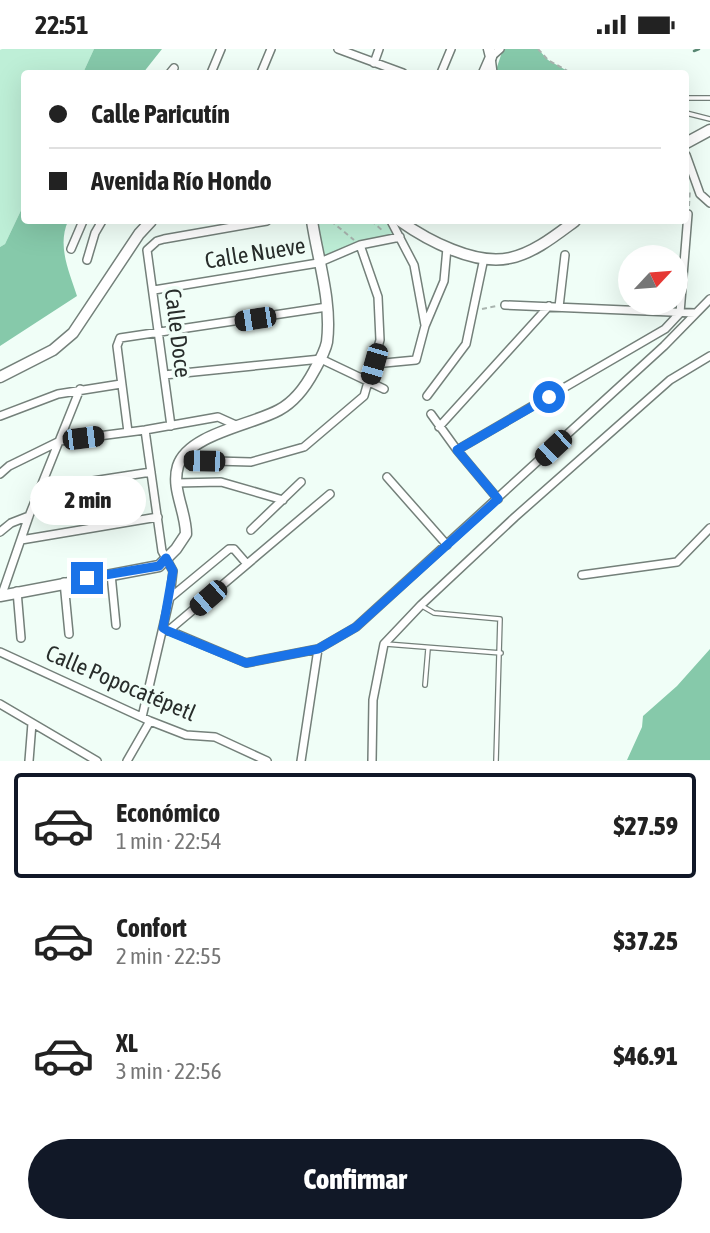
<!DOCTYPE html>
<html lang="es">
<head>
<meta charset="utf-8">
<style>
  :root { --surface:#fff; --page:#f6f6f6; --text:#222; --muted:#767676; --line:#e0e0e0; --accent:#111827 }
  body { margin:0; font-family:"Asap Condensed",sans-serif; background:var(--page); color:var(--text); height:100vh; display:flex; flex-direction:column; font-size:26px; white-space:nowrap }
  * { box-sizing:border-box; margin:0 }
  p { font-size:23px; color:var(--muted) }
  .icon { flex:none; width:38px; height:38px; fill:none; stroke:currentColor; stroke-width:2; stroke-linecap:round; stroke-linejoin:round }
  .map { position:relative; height:712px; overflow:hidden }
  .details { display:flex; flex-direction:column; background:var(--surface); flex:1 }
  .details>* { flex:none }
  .banner { position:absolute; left:21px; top:21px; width:668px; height:154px; border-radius:7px; box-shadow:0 7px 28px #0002; display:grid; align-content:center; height:154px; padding:0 28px; background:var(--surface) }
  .needle { width:46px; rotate:64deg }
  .buttons { position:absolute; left:618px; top:196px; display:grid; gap:14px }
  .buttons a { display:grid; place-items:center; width:70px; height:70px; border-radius:50%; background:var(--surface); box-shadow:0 7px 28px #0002; font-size:35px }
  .end { position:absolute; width:32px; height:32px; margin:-16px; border:9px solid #1a73e8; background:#fff; box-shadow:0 0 0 4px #fff }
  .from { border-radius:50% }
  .bubble { position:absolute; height:49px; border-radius:24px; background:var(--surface); box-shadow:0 7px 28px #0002; font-size:23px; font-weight:800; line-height:49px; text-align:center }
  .car { position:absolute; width:21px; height:42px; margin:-21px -10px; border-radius:9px; box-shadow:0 0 5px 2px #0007; background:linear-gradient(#222 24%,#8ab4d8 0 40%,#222 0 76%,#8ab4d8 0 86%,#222 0) }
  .banner b { display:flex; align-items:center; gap:24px; height:66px; font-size:26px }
  .banner b+b { border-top:2px solid var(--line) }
  .banner i { width:18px; height:18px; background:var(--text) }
  ul { padding:12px 0 0; list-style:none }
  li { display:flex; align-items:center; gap:21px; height:105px; margin:0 14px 10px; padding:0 14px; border:4px solid transparent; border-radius:7px }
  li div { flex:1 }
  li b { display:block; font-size:26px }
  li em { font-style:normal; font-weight:800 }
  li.current { border-color:var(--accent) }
  li>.icon { width:63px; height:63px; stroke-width:1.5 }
  .primary-button { display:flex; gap:14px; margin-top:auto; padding:14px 28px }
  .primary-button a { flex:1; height:80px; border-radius:42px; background:var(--accent); color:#fff; font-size:28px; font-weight:800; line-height:80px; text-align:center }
  .status { display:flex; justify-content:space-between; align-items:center; height:49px; padding:0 35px; background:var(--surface); direction:ltr }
  .status svg { height:19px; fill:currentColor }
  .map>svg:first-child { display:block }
</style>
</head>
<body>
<div class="status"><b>22:51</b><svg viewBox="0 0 49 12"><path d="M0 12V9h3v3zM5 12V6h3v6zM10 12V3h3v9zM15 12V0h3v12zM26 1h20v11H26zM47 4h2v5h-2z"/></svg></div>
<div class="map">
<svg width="710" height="712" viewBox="0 0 710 712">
  <rect width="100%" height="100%" fill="#f0fef7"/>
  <path fill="#beefd7" d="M2,0H94L83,24H24V155L5,195L0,198V1Z
    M314,172H388L395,186L320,210Z"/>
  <path fill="#86c9aa" d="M94,0H162L143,24H83Z
    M503,0H538L548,11L571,24H495Z
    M24,155V172H68C57,197 69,222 77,247L0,297V198L5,195Z
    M710,600V711H627L642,678L643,667L677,637Z"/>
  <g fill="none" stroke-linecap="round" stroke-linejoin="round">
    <path stroke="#588772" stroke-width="2.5" d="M694,2L699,0"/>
    <defs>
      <path id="lane" d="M686,49H710
        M686,64L710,70
        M422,557L434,564L500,570L496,712
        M386,595L501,604
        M425,636L428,600"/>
      <path id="street" d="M338,0L403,24
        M374,14L379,0
        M170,24L174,19
        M211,24L221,0
        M261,24L271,0
        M441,24L451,0
        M493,24L491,8L500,0
        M686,106L700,145L710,154
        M391,172L414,216L425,276
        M71,200L83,172
        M87,211L95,184L102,172
        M154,241L318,214L360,196L400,188
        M505,256L695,264
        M559,258L565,206
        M374,315L416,311L425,277L444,232L447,199
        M164,326L321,310L384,340
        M427,347L466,295L484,209
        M431,365L457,401L498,450
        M0,367L58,345L121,335
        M171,377L147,201L157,192L164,190L267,172
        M439,378L549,257
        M128,383L117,297L120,289L327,258
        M457,401L665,280L680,264L688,165
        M180,411L251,413L304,398L364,347L380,291L378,248L360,196
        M0,425L9,417L60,392L145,381L218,368L238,377
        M387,428L447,496
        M176,434L221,433L283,451
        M41,440L151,423
        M251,481L301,433
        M0,483L11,474L29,467
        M21,491L158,468
        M111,525L116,576
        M582,526L677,513L710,479
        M64,533L69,585
        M17,542L21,589
        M2,545L29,467L80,340
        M171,548L229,500H234L247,515
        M163,579L246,614L318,600L356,578L664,297L710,250
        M168,582L330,445
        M0,603L150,672L186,686L215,688L267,712
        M0,655L97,712
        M142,668L170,548L173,522L162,502L145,381
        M29,712L32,674
        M127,712L150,672
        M301,712L318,600
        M372,712L373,651L384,595L421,556L515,468L670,331L710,307"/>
      <path id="secondary" d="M484,24L491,8L489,0
        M686,94L710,81
        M400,172C427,191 475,217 510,209C534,204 556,186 575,172
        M0,328L53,301L73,284L139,185L151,172
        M0,547L159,517L176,500L186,485C186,462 171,440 178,417C188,385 252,376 279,361C294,353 306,337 314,322C319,313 325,303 327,293C332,253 318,211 312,172"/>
    </defs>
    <use href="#lane" stroke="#74807a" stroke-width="6"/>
    <use href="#street" stroke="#74807a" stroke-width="10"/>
    <use href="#secondary" stroke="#74807a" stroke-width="13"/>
    <path stroke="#a9b4af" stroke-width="2" stroke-dasharray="5 3.5" stroke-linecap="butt" d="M538,0L548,11L571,24
      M689,157L690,141
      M331,172L354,191
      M377,172L374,174L384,183
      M482,260L497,257"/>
    <use href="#lane" stroke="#fff" stroke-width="3.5"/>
    <use href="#street" stroke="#fff" stroke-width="7"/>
    <use href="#secondary" stroke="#fff" stroke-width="10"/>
  </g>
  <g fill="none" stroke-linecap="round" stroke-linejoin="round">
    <path stroke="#1a73e8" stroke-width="9" d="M87,529L159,517L166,509L173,522L163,579L168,582L246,614L318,600L356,578L498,450L457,401L549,348"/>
  </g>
  <g text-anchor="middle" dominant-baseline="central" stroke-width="7" stroke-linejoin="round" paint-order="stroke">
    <g font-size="23" fill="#282d2b" stroke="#f0fef7">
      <text transform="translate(255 204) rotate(-9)">Calle Nueve</text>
      <text transform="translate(178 284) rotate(83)">Calle Doce</text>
      <text transform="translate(121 634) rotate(23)">Calle Popocatépetl</text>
    </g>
  </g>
</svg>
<div class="buttons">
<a><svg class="needle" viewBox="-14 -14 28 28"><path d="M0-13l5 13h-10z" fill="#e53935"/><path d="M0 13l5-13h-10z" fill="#767676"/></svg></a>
</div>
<i class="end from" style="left:549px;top:348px"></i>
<i class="end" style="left:87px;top:529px"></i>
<div class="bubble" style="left:30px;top:427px;width:116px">2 min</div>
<i class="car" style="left:255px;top:270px;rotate:261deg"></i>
<i class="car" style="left:374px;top:315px;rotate:196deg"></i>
<i class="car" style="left:83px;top:389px;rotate:83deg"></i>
<i class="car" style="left:553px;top:399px;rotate:227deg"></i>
<i class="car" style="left:204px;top:412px;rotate:271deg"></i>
<i class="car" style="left:208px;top:549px;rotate:229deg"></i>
<div class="banner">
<b><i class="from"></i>Calle Paricutín</b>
<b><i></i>Avenida Río Hondo</b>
</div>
</div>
<section class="details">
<ul>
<li class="current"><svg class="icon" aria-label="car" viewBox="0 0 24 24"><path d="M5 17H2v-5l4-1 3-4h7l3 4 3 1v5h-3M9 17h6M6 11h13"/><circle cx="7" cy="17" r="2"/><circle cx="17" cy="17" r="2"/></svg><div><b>Económico</b><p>1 min · 22:54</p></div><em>$27.59</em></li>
<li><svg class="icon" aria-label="car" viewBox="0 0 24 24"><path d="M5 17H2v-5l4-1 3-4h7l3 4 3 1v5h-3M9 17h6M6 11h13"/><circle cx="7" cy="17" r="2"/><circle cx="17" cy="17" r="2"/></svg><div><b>Confort</b><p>2 min · 22:55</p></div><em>$37.25</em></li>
<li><svg class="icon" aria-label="car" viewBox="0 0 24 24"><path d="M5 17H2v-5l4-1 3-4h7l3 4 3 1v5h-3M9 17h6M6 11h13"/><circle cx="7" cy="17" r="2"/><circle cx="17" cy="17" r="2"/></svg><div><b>XL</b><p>3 min · 22:56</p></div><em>$46.91</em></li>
</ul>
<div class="primary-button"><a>Confirmar</a></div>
</section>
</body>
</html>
